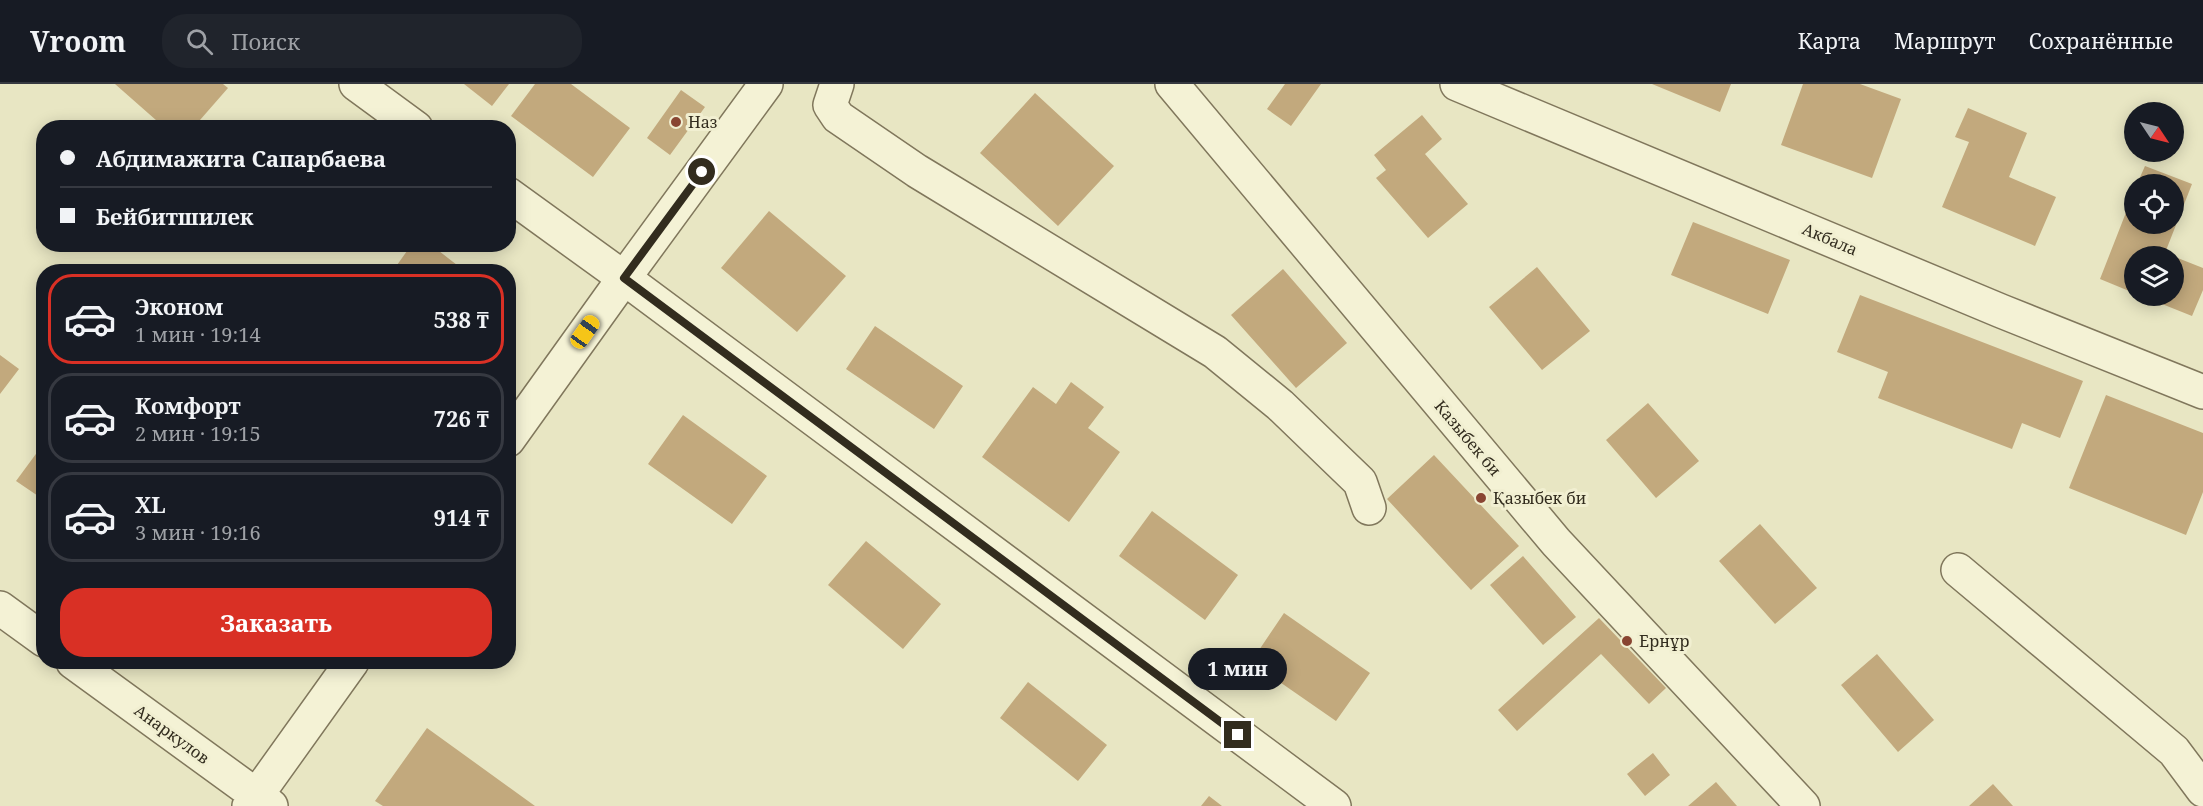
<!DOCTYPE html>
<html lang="ru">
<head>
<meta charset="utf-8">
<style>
  :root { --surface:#171b24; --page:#20242c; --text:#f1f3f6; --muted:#9ea1a6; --line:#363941; --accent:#d93025 }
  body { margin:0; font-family:"Noto Serif",serif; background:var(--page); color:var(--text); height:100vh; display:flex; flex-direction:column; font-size:22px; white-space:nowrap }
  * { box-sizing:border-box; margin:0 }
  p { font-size:20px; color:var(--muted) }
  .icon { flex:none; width:33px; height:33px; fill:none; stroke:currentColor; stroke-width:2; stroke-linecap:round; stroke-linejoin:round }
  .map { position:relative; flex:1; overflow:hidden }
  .details { position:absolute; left:36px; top:180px; width:480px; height:405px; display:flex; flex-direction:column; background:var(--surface); border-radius:24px; box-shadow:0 3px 15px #0003 }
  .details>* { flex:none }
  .top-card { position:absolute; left:36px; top:36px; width:480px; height:132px; border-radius:24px; box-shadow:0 3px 15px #0003; display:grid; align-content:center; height:132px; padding:0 24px; background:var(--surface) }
  .needle { width:39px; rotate:125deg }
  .buttons { position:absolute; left:2124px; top:18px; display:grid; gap:12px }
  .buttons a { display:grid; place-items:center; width:60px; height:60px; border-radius:50%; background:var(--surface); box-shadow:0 3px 15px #0003; font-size:30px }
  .end { position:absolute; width:27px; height:27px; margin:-14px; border:8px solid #322c1e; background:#fff; box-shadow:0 0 0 3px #fff }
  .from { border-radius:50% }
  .bubble { position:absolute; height:42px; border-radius:21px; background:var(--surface); box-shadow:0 3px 15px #0003; font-size:20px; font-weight:700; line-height:42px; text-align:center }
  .car { position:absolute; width:18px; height:36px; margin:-18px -9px; border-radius:8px; box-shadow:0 0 4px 2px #0007; background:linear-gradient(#f5c518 24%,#345 0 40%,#f5c518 0 76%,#345 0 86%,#f5c518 0) }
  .top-card b { display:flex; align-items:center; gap:21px; height:57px; font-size:22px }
  .top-card b+b { border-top:2px solid var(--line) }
  .top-card i { width:15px; height:15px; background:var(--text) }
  ul { padding:10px 0 0; list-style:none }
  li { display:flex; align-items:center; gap:18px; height:90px; margin:0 12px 9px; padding:0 12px; border:3px solid var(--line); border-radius:24px }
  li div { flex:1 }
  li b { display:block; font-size:22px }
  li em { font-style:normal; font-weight:700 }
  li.on { border-color:var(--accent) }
  li>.icon { width:54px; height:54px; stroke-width:1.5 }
  .action { display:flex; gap:12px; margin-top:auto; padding:12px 24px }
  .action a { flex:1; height:69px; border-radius:24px; background:var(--accent); color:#fff; font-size:24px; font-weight:700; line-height:69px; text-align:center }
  header { display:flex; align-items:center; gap:36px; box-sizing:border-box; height:84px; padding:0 30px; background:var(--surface); border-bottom:2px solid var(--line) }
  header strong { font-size:28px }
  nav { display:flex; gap:33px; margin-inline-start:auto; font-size:21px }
  .search { width:420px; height:54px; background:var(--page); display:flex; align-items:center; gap:15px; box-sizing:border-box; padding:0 21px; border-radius:24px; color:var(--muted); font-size:22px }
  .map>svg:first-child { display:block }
</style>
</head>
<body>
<header>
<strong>Vroom</strong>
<div class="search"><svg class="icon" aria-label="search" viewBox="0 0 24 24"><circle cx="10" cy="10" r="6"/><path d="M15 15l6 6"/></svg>Поиск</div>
<nav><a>Карта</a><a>Маршрут</a><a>Сохранённые</a></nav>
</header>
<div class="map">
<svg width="2203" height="722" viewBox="0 0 2203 722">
  <rect width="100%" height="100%" fill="#e8e6c3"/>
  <path fill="#c2a97d" d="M115,0H223L228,4L193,44H165Z
    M464,0H509L492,22Z
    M535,0H571L630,44L593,93L511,32Z
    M1285,0H1321L1291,42L1267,25Z
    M1652,0H1731L1720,28Z
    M1803,0H1860L1901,15L1872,94L1781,61Z
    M681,6L705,23L670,71L647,54Z
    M1035,9L1114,82L1058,142L980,69Z
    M1968,24L2027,49L2009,93L2056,113L2035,162L1942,123L1969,58L1955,53Z
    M1422,31L1442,55L1425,70L1468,120L1428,154L1376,94L1386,86L1374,71Z
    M2145,82L2192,100L2165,169L2203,184V206L2192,232L2142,212H2174V172H2134V209L2100,195L2134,108V140H2174V100H2137Z
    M769,127L846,192L797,248L721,184Z
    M1693,138L1790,176L1768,230L1671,191Z
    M412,160H430L466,188H392Z
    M1537,183L1590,247L1542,286L1489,223Z
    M1283,185L1347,259L1296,304L1231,231Z
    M1860,211L2083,297L2060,354L2022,339L2012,365L1878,314L1888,288L1837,268Z
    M875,242L963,302L934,345L846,285Z
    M0,271L19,285L0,310Z
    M1071,298L1104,323L1088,344L1120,368L1069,438L982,373L1033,303L1056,320Z
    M2106,311L2203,349V408L2186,451L2069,404Z
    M1648,319L1699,377L1656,414L1606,356Z
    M683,331L767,392L732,440L648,380Z
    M44,359V416L16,397Z
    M1434,371L1519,462L1471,506L1387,415Z
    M1152,427L1238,491L1205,536L1119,472Z
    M1760,440L1817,504L1775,540L1719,477Z
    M866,457L941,520L903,565L828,501Z
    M1523,472L1576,533L1543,561L1490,501Z
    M1284,529L1370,589L1336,637L1251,578Z
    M1599,534L1666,604L1649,620L1601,570L1517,647L1498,626Z
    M1877,570L1934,636L1898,668L1841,601Z
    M1028,598L1107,661L1078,697L1000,634Z
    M427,644L535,722H383L375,717Z
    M1653,669L1670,691L1645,712L1627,690Z
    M1716,698L1737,722H1688Z
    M1993,700L2013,722H1969Z
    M1209,712L1222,722H1201Z"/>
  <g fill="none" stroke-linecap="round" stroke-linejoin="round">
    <defs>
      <path id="street" d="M356,0L416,44
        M837,0L830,21L838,33L917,87L1215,268L1280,321L1360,398L1369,424
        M1172,0L1556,458L1803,722
        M1457,0L2001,227L2203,308
        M508,110L624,194L1334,722
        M508,356L624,194L766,0
        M1958,486L2174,667L2203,706
        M0,524L44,556
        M73,578L271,722
        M249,722L352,578"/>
    </defs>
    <use href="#street" stroke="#80775c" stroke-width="36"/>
    <use href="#street" stroke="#f4f2d5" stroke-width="33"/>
  </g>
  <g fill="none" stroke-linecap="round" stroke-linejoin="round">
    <path stroke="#322c1e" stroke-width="8" d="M702,88L624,194L1238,651"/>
  </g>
  <g fill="#894532" stroke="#f1efd1" stroke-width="2">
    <circle cx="676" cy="38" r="6"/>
    <circle cx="1481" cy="414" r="6"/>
    <circle cx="1627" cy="557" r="6"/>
  </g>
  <g text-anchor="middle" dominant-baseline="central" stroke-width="6" stroke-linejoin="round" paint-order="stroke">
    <g font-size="16" fill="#322c1e" stroke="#f1efd1" text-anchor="start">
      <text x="688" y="38">Наз</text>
      <text x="1493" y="414">Қазыбек би</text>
      <text x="1639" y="557">Ернұр</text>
    </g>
    <g font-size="16" fill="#322c1e" stroke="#f1efd1">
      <text transform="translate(1830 155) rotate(23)">Акбала</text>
      <text transform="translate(1468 354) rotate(50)">Казыбек би</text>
      <text transform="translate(172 650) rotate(36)">Анаркулов</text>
    </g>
  </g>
</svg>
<div class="buttons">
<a><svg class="needle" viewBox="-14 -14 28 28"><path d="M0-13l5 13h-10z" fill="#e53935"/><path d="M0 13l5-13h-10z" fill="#9ea1a6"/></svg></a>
<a><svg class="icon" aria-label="locate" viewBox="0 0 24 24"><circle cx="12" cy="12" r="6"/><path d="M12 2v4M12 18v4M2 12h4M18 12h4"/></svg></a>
<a><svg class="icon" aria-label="layers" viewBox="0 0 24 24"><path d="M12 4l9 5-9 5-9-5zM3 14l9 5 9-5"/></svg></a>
</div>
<i class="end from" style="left:702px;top:88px"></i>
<i class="end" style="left:1238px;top:651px"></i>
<div class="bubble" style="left:1188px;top:564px;width:99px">1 мин</div>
<i class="car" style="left:585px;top:248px;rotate:35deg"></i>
<div class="top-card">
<b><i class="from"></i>Абдимажита Сапарбаева</b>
<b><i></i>Бейбитшилек</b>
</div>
<section class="details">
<ul>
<li class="on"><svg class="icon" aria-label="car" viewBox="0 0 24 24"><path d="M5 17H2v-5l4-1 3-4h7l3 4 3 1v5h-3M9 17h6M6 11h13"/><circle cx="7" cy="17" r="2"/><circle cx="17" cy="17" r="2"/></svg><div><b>Эконом</b><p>1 мин · 19:14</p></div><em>538 ₸</em></li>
<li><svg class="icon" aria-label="car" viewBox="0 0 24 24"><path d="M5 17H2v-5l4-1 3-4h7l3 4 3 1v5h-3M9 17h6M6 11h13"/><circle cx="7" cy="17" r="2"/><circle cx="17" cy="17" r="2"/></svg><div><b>Комфорт</b><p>2 мин · 19:15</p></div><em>726 ₸</em></li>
<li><svg class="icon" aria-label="car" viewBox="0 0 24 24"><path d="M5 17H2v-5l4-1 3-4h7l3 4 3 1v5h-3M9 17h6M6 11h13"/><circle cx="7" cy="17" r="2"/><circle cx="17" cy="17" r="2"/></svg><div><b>XL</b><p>3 мин · 19:16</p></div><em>914 ₸</em></li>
</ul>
<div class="action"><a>Заказать</a></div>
</section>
</div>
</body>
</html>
